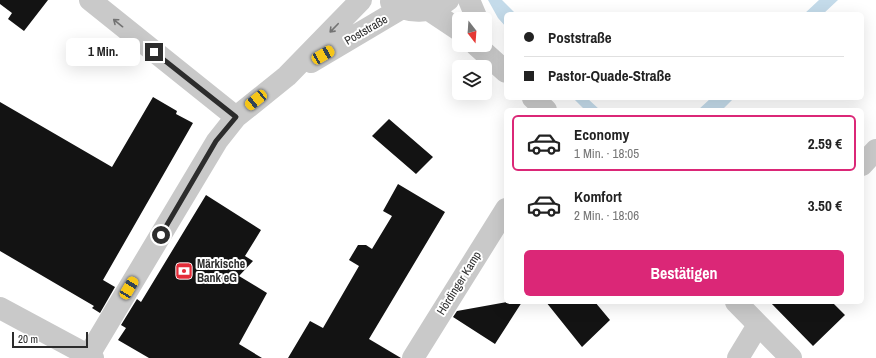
<!DOCTYPE html>
<html lang="de">
<head>
<meta charset="utf-8">
<style>
  :root { --surface:#fff; --page:#f6f6f6; --text:#222; --muted:#767676; --line:#e0e0e0; --accent:#db2777 }
  body { margin:0; font-family:"Archivo Narrow",sans-serif; background:var(--page); color:var(--text); height:100vh; display:flex; flex-direction:column; font-size:15px; white-space:nowrap }
  * { box-sizing:border-box; margin:0 }
  p { font-size:13px; color:var(--muted) }
  .icon { flex:none; width:22px; height:22px; fill:none; stroke:currentColor; stroke-width:2; stroke-linecap:round; stroke-linejoin:round }
  .map { position:relative; flex:1; overflow:hidden }
  .panel { position:absolute; left:504px; top:108px; width:360px; height:196px; display:flex; flex-direction:column; background:var(--surface); border-radius:6px; box-shadow:0 4px 16px #0002 }
  .panel>* { flex:none }
  .banner { position:absolute; left:504px; top:12px; width:360px; height:88px; border-radius:6px; box-shadow:0 4px 16px #0002; display:grid; align-content:center; height:88px; padding:0 20px; background:var(--surface) }
  .needle { width:26px; rotate:163deg }
  .controls { position:absolute; left:452px; top:12px; display:grid; gap:8px }
  .controls a { display:grid; place-items:center; width:40px; height:40px; border-radius:6px; background:var(--surface); box-shadow:0 4px 16px #0002; font-size:20px }
  .scale { position:absolute; left:12px; bottom:10px; width:76px; box-sizing:border-box; padding-left:4px; border:2px solid #2c2c2c; border-top:0; font-size:11px; line-height:14px; white-space:nowrap; color:#2c2c2c; -webkit-text-stroke:3px #fff; paint-order:stroke }
  .end { position:absolute; width:18px; height:18px; margin:-9px; border:5px solid #2c2c2c; background:#fff; box-shadow:0 0 0 2px #fff }
  .from { border-radius:50% }
  .bubble { position:absolute; height:28px; border-radius:6px; background:var(--surface); box-shadow:0 4px 16px #0002; font-size:13px; font-weight:800; line-height:28px; text-align:center }
  .car { position:absolute; width:12px; height:24px; margin:-12px -6px; border-radius:5px; box-shadow:0 0 3px 1px #0007; background:linear-gradient(#f5c518 24%,#345 0 40%,#f5c518 0 76%,#345 0 86%,#f5c518 0) }
  .banner b { display:flex; align-items:center; gap:14px; height:38px; font-size:15px }
  .banner b+b { border-top:1px solid var(--line) }
  .banner i { width:10px; height:10px; background:var(--text) }
  ul { padding:7px 0 0; list-style:none }
  li { display:flex; align-items:center; gap:12px; height:56px; margin:0 8px 6px; padding:0 12px; border:2px solid transparent; border-radius:6px }
  li div { flex:1 }
  li b { display:block; font-size:15px }
  li em { font-style:normal; font-weight:800 }
  li.active { border-color:var(--accent) }
  li>.icon { width:36px; height:36px; stroke-width:1.5 }
  .button { display:flex; gap:8px; margin-top:auto; padding:8px 20px }
  .button a { flex:1; height:46px; border-radius:6px; background:var(--accent); color:#fff; font-size:16px; font-weight:800; line-height:46px; text-align:center }
  .map>svg:first-child { display:block }
</style>
</head>
<body>
<div class="map">
<svg width="876" height="358" viewBox="0 0 876 358">
  <rect width="100%" height="100%" fill="#fff"/>
  <path fill="#c4dbea" d="M488,0H502L516,14H506V27L498,18Z
    M819,0H838L823,14H804Z
    M573,98H587L600,110H585Z
    M711,98H734L722,110H698Z"/>
  <path fill="#131313" d="M0,0H48L24,31L8,19L12,13L0,4Z
    M153,97L177,111L176,114L193,123L103,280L115,287L100,313L92,308L94,306L0,251V102L112,167Z
    M389,119L433,157L416,174L372,136Z
    M398,184L445,212L369,339L401,358H288L310,321L323,328L359,266L349,260L358,245H366L372,249L392,216L383,211Z
    M206,195L261,230L245,256L253,261L239,276L267,293L239,344L262,358H149L118,340L126,328L121,325L137,299L141,302Z
    M507,302H522L495,344L453,317L457,311Z
    M546,302H595L610,320L582,347Z
    M770,302H832L845,315L813,346Z"/>
  <g fill="none" stroke-linecap="round" stroke-linejoin="round">
    <path stroke="#c9c9c9" stroke-width="22" d="M90,0L236,117
      M469,0L477,19
      M391,2C407,14 432,14 448,0
      M429,10L459,30
      M476,45L506,72
      M311,62L402,8
      M533,98L546,110
      M862,165L876,150
      M736,302L791,358
      M0,308L93,358
      M87,358L217,141L236,117L287,76L361,0
      M413,358L506,209
      M738,358L758,325"/>
  </g>
  <defs><path id="oneway-shaft" d="M-6 0H5M1.5-3L5.5 0L1.5 3" fill="none" stroke-width="1.6" stroke-linecap="round" stroke-linejoin="round"/></defs>
  <g stroke="#737373">
    <use href="#oneway-shaft" transform="translate(118 23) rotate(-141)"/>
    <use href="#oneway-shaft" transform="translate(334 28) rotate(134)"/>
  </g>
  <g fill="none" stroke-linecap="round" stroke-linejoin="round">
    <path stroke="#2c2c2c" stroke-width="5" d="M154,52L236,117L216,141L161,235"/>
  </g>
  <defs>
    <symbol id="bank-square" viewBox="-11 -11 22 22"><rect x="-9" y="-9" width="18" height="18" rx="4" fill="#e42c39" stroke="#fff"/><path d="M-6-4H6V4H-6ZM0-2.3a2.3 2.3 0 1 0 0 4.6a2.3 2.3 0 1 0 0-4.6Z" fill="#fff"/></symbol>
  </defs>
  <g fill-rule="evenodd">
    <use href="#bank-square" x="174" y="261" width="20" height="20"/>
  </g>
  <g text-anchor="middle" dominant-baseline="central" stroke-width="4" stroke-linejoin="round" paint-order="stroke">
    <g font-size="12" fill="#2c2c2c" stroke="#fff">
      <text transform="translate(366 30) rotate(-30)">Poststraße</text>
      <text transform="translate(459 283) rotate(-58)">Hördinger Kamp</text>
    </g>
    <g font-size="12" font-weight="bold" fill="#2c2c2c" stroke="#fff" text-anchor="start">
      <text x="197" y="264">Märkische<tspan x="197" dy="14">Bank eG</tspan></text>
    </g>
  </g>
</svg>
<div class="controls">
<a><svg class="needle" viewBox="-14 -14 28 28"><path d="M0-13l5 13h-10z" fill="#e53935"/><path d="M0 13l5-13h-10z" fill="#767676"/></svg></a>
<a><svg class="icon" aria-label="layers" viewBox="0 0 24 24"><path d="M12 4l9 5-9 5-9-5zM3 14l9 5 9-5"/></svg></a>
</div>
<div class="scale">20 m</div>
<i class="end from" style="left:161px;top:235px"></i>
<i class="end" style="left:154px;top:52px"></i>
<div class="bubble" style="left:66px;top:38px;width:74px">1 Min.</div>
<i class="car" style="left:323px;top:55px;rotate:60deg"></i>
<i class="car" style="left:256px;top:100px;rotate:231deg"></i>
<i class="car" style="left:129px;top:288px;rotate:31deg"></i>
<div class="banner">
<b><i class="from"></i>Poststraße</b>
<b><i></i>Pastor-Quade-Straße</b>
</div>
<section class="panel">
<ul>
<li class="active"><svg class="icon" aria-label="car" viewBox="0 0 24 24"><path d="M5 17H2v-5l4-1 3-4h7l3 4 3 1v5h-3M9 17h6M6 11h13"/><circle cx="7" cy="17" r="2"/><circle cx="17" cy="17" r="2"/></svg><div><b>Economy</b><p>1 Min. · 18:05</p></div><em>2.59 €</em></li>
<li><svg class="icon" aria-label="car" viewBox="0 0 24 24"><path d="M5 17H2v-5l4-1 3-4h7l3 4 3 1v5h-3M9 17h6M6 11h13"/><circle cx="7" cy="17" r="2"/><circle cx="17" cy="17" r="2"/></svg><div><b>Komfort</b><p>2 Min. · 18:06</p></div><em>3.50 €</em></li>
</ul>
<div class="button"><a>Bestätigen</a></div>
</section>
</div>
</body>
</html>
